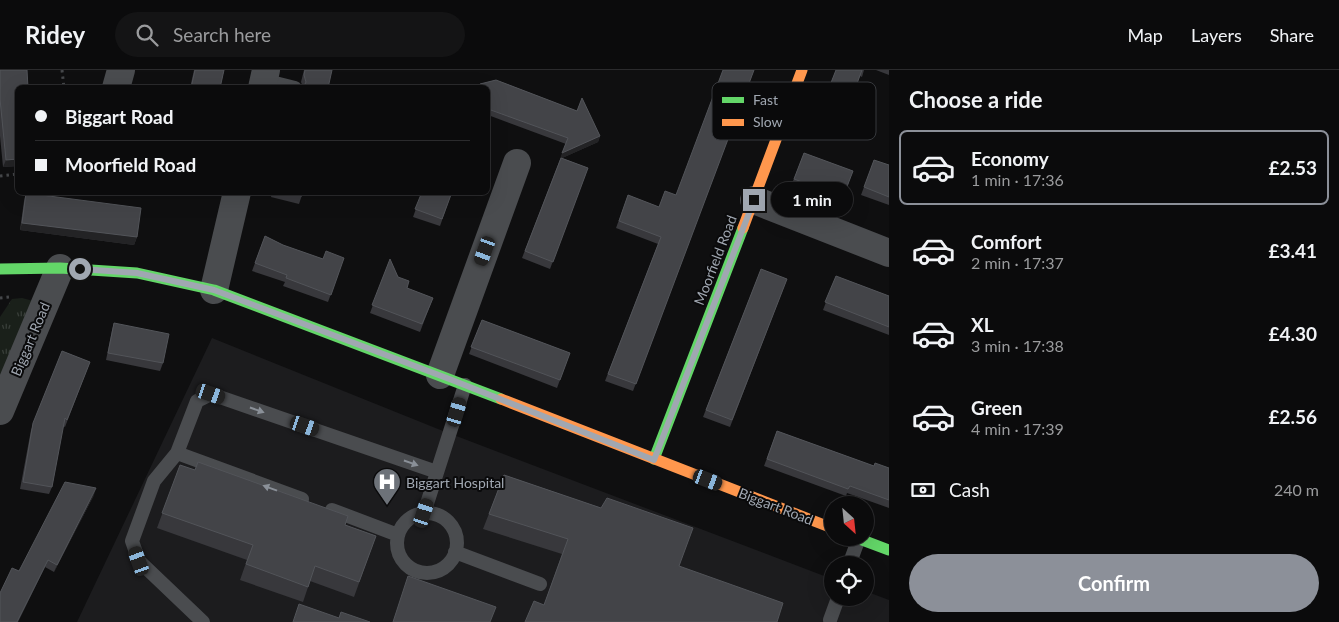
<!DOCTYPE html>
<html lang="en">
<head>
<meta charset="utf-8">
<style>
  :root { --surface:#0b0b0c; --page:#141415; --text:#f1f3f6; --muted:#9a9b9d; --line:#2b2b2d; --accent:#8c9099 }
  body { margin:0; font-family:Lato,sans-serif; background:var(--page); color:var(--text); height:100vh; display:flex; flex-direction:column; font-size:19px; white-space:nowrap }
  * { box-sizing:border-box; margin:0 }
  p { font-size:16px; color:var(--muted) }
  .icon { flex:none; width:28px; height:28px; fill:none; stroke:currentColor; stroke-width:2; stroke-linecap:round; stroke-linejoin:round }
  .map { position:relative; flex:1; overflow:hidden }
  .panel { display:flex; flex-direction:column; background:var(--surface); width:450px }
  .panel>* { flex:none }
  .hud { position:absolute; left:15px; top:15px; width:475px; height:110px; border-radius:8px; box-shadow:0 5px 20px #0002,0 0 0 1px var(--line); display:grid; align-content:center; height:110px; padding:0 20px; background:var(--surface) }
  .needle { width:32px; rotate:153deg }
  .tools { position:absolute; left:824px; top:426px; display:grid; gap:10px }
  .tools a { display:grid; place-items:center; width:50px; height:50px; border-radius:50%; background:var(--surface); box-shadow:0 5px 20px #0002,0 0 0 1px var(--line); font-size:25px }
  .end { position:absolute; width:22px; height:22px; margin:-11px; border:6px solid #a0a7b1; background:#111; box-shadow:0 0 0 2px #111 }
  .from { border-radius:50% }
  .bubble { position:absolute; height:35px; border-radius:18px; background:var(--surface); box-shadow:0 5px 20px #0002,0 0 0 1px var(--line); font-size:16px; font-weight:700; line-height:35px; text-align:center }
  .car { position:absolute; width:15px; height:30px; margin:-15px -8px; border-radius:6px; box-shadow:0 0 4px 1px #0007; background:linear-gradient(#222 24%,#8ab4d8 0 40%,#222 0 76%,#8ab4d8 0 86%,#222 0) }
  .hud b { display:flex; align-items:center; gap:18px; height:48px; font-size:19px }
  .hud b+b { border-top:1px solid var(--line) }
  .hud i { width:12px; height:12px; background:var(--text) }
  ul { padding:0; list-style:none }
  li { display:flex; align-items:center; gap:15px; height:75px; margin:0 10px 8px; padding:0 10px; border:2px solid transparent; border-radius:8px }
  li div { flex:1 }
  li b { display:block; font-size:19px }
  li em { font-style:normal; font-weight:700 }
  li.selected { border-color:var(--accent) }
  li>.icon { width:45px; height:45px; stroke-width:1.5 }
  h2 { padding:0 20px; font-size:22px; line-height:60px }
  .pay { display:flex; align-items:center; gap:12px; height:55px; padding:0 20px; font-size:19px }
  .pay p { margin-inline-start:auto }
  .action { display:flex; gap:10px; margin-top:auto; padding:10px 20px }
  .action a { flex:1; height:58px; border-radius:30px; background:var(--accent); color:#fff; font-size:20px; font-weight:700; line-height:58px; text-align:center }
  header { display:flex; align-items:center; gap:30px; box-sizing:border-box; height:70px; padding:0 25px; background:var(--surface); border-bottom:1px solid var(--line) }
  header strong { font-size:24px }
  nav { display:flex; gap:28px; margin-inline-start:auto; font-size:18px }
  .search { width:350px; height:45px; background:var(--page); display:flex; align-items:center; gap:12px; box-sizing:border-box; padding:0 18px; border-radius:28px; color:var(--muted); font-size:19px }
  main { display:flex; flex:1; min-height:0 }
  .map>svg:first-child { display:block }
</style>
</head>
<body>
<header>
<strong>Ridey</strong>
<div class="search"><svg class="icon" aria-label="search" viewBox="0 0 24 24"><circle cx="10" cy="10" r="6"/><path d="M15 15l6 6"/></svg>Search here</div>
<nav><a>Map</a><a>Layers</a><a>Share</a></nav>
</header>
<main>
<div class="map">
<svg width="889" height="552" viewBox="0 0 889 552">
  <defs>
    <pattern id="grass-tufts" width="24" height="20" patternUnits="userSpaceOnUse" patternTransform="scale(1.25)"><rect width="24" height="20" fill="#1a201a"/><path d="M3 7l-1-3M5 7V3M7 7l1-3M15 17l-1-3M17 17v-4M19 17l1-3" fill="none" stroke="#383e39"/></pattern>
  </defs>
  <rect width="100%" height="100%" fill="#0f0f10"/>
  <path fill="#1c1c1e" d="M212,268L438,359L832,509V528H865V521L889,530V552H77Z"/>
  <path fill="url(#grass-tufts)" d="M22,228L33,231L0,315V247L12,229Z"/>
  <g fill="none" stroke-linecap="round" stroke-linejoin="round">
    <path stroke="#45474a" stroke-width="3" stroke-dasharray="2.5 4" stroke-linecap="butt" d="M62,0L64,18
      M0,106L18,104
      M0,228L10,227"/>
    <path stroke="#4a4c4f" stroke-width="14" d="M263,10L295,18
      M177,383L154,411L132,471L139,491L203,552
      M302,429L177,383L197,331L211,324L437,402
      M332,440L398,465
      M424,443L465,315
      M397 473a30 30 0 1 1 60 0a30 30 0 1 1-60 0Z
      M455,482L540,514
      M849,495L859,468
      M830,550L838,528"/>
    <path stroke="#4a4c4f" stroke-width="28" d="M116,18L121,0
      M262,18L266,0
      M754,130L889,183
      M214,220L237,122
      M440,305L517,93
      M0,341L60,198"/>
    <path stroke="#63d668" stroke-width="11" d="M0,199L60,198L137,203L214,220L501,329
      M654,389L743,158
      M857,468L889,480"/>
    <path stroke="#ff974d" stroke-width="11" d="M743,158L802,0
      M501,329L832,458"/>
  </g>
  <path fill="#38383c" d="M0,0L18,18V96L3,97L0,66Z
    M194,0H224L220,18H190Z
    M304,0H332L303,17L301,12Z
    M754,0L633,321L605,311L658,174L616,158L628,125L659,137L676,125Z
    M836,0H864L862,7L860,6L848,39L824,30Z
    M876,0H889V5Z
    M496,10L577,41L582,28L600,66L598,72L562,88L588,98L550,199L522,188L566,74L488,45V18H479L480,14Z
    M804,83L853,101L840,135L791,116Z
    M874,90L889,95V135L861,125Z
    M272,122H303L299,134L271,127Z
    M422,122H452L440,156L413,147Z
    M26,123L137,167L134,175L20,160L24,131Z
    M265,166L283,175L323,189L344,188L328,232L283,216L285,212L252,201Z
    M390,189L398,207L407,218L433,228L420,262L370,243Z
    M761,199L787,209L730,357L703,347Z
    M836,206L889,226V265L823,240Z
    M482,250L570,283L557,318L469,284Z
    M114,253L163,293L160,301L106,290L112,260Z
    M62,281L90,292L65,357L63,356L52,417L49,424L20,419L31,360Z
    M777,361L874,396L889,398V438L847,423L846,426L764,396Z
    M180,395L376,466L354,527L310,511L303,532L240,510L247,490L157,458Z
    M504,405L601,438L544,535L562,484L483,459Z
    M94,425L54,502L45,497L18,552H0L19,501Z"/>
  <path fill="#232325" d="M600,66L598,72L560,89L562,83Z
    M18,89V96L3,97L6,90Z
    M22,153L137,167L134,175L20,160Z
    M96,418L94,425L54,502L57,495Z
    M48,490L45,497L18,552H17Z"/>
  <path fill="#434448" stroke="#525459" d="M0,0H27L28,18H18V89L6,90L0,29Z
    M195,0H224L220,18H191Z
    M305,0H332L328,18H302L304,16L306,12L304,5Z
    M723,0H754L636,314L608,304L661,167L619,151L628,125L659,137L665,121L676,125Z
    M836,0H862L850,32L827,23Z
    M496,10L577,41L582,28L600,66L562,83L568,68L488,39V18H481L480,14Z
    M804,83L853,101L843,127L794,109Z
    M561,88L588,98L553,192L525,181Z
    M874,90L889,95V127L864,117Z
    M285,122H303L302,126Z
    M422,122H452L442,149L415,139Z
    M26,123L141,138L137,167L22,153Z
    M265,166L283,175L323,189L326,181L344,188L331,225L286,208L287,205L255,193Z
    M390,189L398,207L409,211L407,218L433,228L422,254L372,235Z
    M761,199L787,209L732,350L706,340Z
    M836,206L889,226V257L825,232Z
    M482,250L570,283L560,310L471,277Z
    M114,253L169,264L163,293L108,283Z
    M62,281L90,292L67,350L65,348L52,417L23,412L33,353Z
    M777,361L874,396L875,393L889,398V430L850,416L848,419L767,389Z
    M198,392L348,446L345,455L376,466L359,512L315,496L308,517L246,494L253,475L162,443L180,395L195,400Z
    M504,405L601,438L607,428L693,458L679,496L783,533L777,552H525L534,531L544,535L568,469L489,444Z
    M65,412L96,418L57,495L48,490L17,552H0V523L12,498L19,501Z
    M408,506L496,537L490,552H393Z
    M299,534L339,548L341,542L370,552H293Z"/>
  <defs><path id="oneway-solid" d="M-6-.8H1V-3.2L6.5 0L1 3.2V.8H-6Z" transform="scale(1.25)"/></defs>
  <g fill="#8a9098">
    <use href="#oneway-solid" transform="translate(257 340) rotate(19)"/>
    <use href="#oneway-solid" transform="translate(411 393) rotate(19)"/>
    <use href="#oneway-solid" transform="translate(270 418) rotate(-160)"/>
  </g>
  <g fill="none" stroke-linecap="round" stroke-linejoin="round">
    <path stroke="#a0a7b1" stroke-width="6" d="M80,199L137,203L214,220L452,310L654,390L754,130"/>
  </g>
  <defs>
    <symbol id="hospital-pin" viewBox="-11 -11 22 30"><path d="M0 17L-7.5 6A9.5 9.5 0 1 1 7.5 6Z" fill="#6d7279" stroke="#0a0a0b"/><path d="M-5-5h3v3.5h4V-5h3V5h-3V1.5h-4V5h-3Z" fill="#fff"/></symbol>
  </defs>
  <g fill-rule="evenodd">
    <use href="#hospital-pin" x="371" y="396" width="32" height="43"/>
  </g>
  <g text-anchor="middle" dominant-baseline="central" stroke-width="4" stroke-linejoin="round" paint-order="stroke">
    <g font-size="14" fill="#a0a7b1" stroke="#0a0a0b">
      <text transform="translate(715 190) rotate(-69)">Moorfield Road</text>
      <text transform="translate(30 269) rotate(-67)">Biggart Road</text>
      <text transform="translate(776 436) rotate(21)">Biggart Road</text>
    </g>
    <g font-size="14" fill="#a0a7b1" stroke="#0a0a0b" text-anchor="start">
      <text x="406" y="412">Biggart Hospital</text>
    </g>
  </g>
  <rect x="712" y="12" width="164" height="58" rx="8" fill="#0a0a0b" stroke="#37393d" stroke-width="1"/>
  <rect x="722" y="27" width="22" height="6" fill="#63d668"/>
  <rect x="722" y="49" width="22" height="7" fill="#ff974d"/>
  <g font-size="14" fill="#a0a7b1">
    <text x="753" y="35">Fast</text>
    <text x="753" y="57">Slow</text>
  </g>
</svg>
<div class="tools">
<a><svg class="needle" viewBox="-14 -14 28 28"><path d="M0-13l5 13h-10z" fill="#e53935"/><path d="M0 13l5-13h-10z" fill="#9a9b9d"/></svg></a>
<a><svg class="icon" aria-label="locate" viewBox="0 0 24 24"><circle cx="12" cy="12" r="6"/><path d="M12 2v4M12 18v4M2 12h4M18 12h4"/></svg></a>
</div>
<i class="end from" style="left:80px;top:199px"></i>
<i class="end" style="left:754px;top:130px"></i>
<div class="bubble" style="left:771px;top:112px;width:82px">1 min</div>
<i class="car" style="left:485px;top:181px;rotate:200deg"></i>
<i class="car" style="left:211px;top:324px;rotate:109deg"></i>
<i class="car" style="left:457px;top:342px;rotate:17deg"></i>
<i class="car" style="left:305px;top:356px;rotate:109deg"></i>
<i class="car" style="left:708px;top:410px;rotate:111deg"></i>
<i class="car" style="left:424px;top:443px;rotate:18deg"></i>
<i class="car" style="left:139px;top:491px;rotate:340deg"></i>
<div class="hud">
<b><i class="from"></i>Biggart Road</b>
<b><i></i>Moorfield Road</b>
</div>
</div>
<section class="panel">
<h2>Choose a ride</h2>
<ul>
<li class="selected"><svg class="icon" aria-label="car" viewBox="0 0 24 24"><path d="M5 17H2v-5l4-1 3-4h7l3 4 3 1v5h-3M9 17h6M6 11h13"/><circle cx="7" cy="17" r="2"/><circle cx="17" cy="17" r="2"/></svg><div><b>Economy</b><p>1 min · 17:36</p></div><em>£2.53</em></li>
<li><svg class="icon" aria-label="car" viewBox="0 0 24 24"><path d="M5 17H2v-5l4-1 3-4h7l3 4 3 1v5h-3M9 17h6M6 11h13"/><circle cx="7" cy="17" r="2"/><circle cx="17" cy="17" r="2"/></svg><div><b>Comfort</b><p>2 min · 17:37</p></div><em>£3.41</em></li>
<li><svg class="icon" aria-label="car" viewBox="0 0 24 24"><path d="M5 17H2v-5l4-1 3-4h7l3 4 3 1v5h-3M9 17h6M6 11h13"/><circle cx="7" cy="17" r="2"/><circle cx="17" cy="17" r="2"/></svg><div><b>XL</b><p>3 min · 17:38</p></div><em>£4.30</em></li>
<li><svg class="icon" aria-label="car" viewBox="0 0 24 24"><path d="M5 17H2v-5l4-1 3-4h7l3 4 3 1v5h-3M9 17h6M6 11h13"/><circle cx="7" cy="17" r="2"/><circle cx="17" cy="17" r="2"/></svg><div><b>Green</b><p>4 min · 17:39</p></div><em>£2.56</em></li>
</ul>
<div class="pay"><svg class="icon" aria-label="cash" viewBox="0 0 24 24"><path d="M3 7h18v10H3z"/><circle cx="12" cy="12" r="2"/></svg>Cash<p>240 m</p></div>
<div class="action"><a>Confirm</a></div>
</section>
</main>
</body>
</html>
